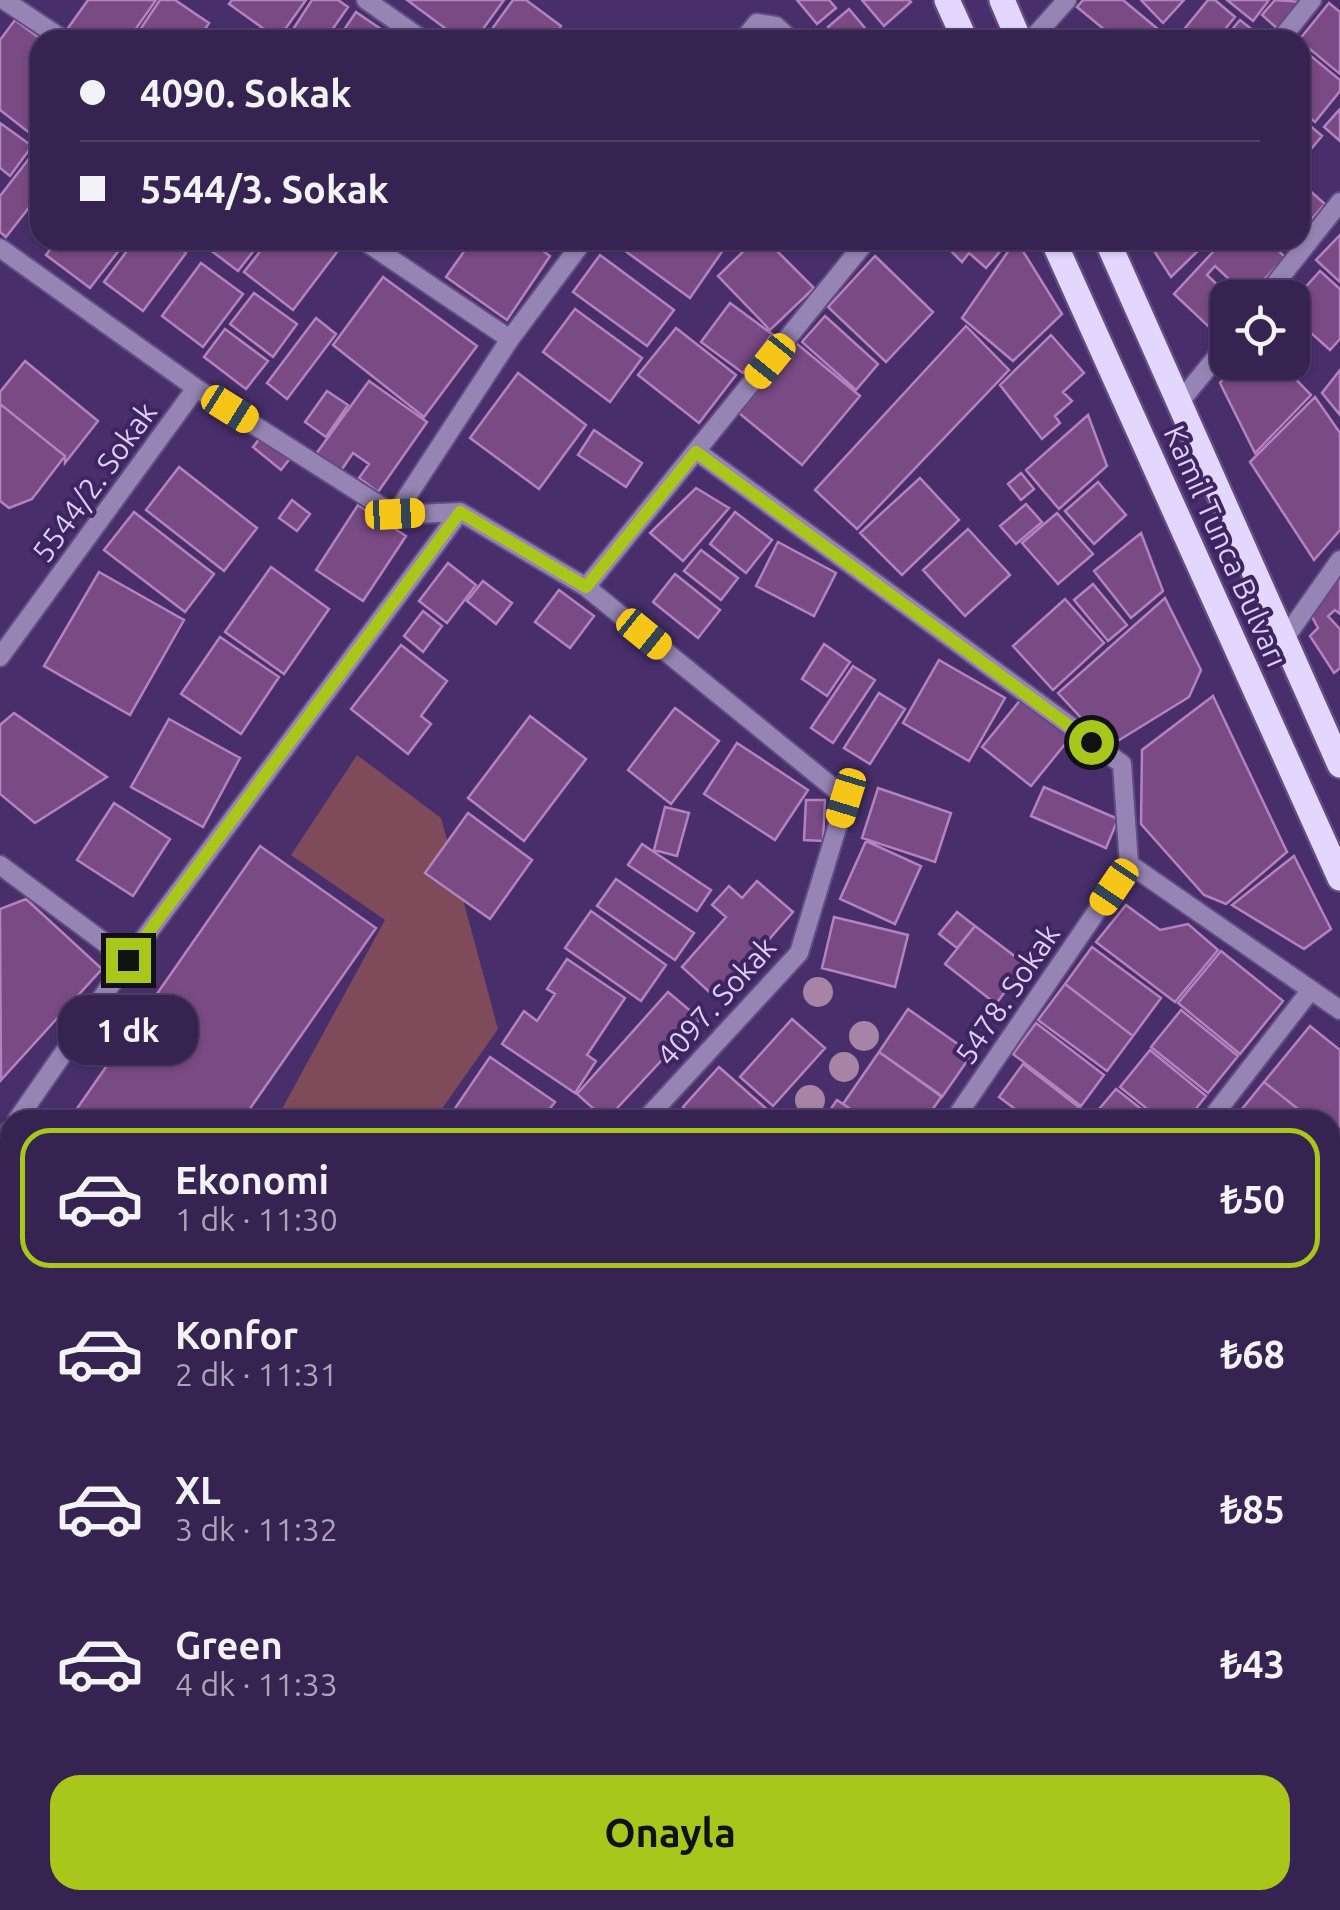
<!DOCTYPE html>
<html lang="tr">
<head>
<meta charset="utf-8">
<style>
  :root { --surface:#362351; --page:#3d2b58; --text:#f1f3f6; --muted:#aaa4b7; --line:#504068; --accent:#a9c71b }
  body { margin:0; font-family:Ubuntu,sans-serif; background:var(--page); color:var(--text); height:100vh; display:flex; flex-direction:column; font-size:38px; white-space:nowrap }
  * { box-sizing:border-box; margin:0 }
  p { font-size:32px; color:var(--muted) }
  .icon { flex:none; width:55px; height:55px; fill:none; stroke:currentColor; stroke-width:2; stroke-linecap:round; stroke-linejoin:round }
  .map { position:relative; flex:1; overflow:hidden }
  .side { position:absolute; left:0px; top:1110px; width:1340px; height:800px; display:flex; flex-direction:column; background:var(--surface); border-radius:30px 30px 0 0; box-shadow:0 2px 8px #0004,0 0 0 2px var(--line) }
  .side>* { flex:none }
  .hud { position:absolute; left:30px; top:30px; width:1280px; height:220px; border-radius:30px; box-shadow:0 2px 8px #0004,0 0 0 2px var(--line); display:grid; align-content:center; height:220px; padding:0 50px; background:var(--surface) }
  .controls { position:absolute; left:1210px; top:280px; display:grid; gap:20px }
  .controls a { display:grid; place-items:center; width:100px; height:100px; border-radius:20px; background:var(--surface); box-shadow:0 2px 8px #0004,0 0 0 2px var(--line); font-size:50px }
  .end { position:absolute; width:45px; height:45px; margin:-22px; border:12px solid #a9c71b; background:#111; box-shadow:0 0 0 5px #111 }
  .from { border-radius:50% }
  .bubble { position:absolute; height:70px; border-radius:30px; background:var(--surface); box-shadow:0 2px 8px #0004,0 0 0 2px var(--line); font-size:32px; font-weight:700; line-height:70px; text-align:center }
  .car { position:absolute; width:30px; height:60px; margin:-30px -15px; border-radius:12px; box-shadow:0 0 8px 2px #0007; background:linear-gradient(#f5c518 24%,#345 0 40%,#f5c518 0 76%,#345 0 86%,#f5c518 0) }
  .hud b { display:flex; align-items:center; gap:35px; height:95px; font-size:38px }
  .hud b+b { border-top:2px solid var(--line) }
  .hud i { width:25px; height:25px; background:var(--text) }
  ul { padding:18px 0 0; list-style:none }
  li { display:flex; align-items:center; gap:30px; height:140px; margin:0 20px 15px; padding:0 30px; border:5px solid transparent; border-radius:30px }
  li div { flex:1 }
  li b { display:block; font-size:38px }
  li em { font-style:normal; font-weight:700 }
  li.current { border-color:var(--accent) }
  li>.icon { width:90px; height:90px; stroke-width:1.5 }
  .primary-button { display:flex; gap:20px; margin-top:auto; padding:20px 50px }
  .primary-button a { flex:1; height:115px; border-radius:30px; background:var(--accent); color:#111; font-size:40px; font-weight:700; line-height:115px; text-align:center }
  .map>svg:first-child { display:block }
</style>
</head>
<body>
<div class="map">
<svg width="1340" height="1910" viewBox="0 0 1340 1910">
  <rect width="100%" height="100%" fill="#482f6c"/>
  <path fill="#7f4b5b" d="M357,755L441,818L498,1029L434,1120H276L385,920L291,855Z"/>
  <path fill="#794a84" stroke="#b482bf" stroke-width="2.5" d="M88,0H156L128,40H85L68,28Z
    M160,0H175L209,23L198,40H133Z
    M232,0H306L278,39L229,4Z
    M312,0H338L348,7L325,40H286Z
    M407,0H504L475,40H461Z
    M513,0H526L561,26L551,40H484Z
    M797,0H829L836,8L817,24Z
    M862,0H909L911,2L884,26Z
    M1083,0H1123L1159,30L1150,40H1117L1077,7Z
    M1141,0H1184L1163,23Z
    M1208,0H1215L1235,17L1216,40H1180L1177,38Z
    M1227,0H1269L1253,21Z
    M1275,0L1302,2L1279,30L1262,15Z
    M1329,3L1340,12V74L1299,40Z
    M849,9L875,40H839L828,27Z
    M356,12L397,40H337Z
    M15,20L42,40L40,141L0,110V40Z
    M1240,20L1265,40H1223Z
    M1300,47L1340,80V91L1315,122L1300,110Z
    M1340,109V141L1324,127Z
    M1300,117L1322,136L1300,162Z
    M0,123L32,146L10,176L0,168Z
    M31,156L40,163V212L31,205L6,237L0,232V196Z
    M1300,182L1325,204L1300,232Z
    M1340,235V282L1316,260Z
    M57,240H127L90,288L46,255Z
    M135,240H169L186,253L143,311L104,282Z
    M204,240H262L238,271L201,243Z
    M269,240H330L340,248L293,310L244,272Z
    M472,240H528L550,256L507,320L446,277Z
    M610,240H723L728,243L690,298Z
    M755,240H766L814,288L770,330L718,276Z
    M940,240H1010L986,268L969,253L962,262Z
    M1016,240L1062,314L1013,361L962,318Z
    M1147,240H1203L1206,243L1171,277Z
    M1224,240H1267L1285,257L1248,297L1215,266L1207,275L1231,298L1209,327L1174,294Z
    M600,255L674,310L647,346L573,292Z
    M875,256L933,312L886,362L828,307Z
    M201,263L243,294L203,347L162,316Z
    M1320,271L1340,289V339L1330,350L1292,316V302Z
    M383,277L477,346L424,417L333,345Z
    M254,293L297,324L273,357L230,324Z
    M730,303L772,334L743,373L701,342Z
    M575,309L642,358L610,402L543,352Z
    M825,316L878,364L856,390L802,342Z
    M316,318L336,334L287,399L267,383Z
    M966,326L1009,370L857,529L815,490Z
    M676,328L736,375L699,423L638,375Z
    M225,329L268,361L246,389L204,357Z
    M1051,335L1084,373L1063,392L1072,401L1055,416L1060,423L1042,439L1000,385Z
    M796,343L860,396L802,465L739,413Z
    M25,361L98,421L65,463V456L0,404V392Z
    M1237,362H1279L1311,395L1255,453L1220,383Z
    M1340,370V415L1322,393Z
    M518,373L586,425L539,489L470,438Z
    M369,381L427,422L378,492L359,478L369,464L353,453L338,475L313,458Z
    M327,391L348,405L326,437L305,422Z
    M1315,397L1340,433V530L1314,560L1250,462Z
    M0,404L65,456L32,499L9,508L0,501Z
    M1088,415L1107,466L1059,509L1026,470Z
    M594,430L642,463L626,487L578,455Z
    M263,434L292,456L281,470L253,447Z
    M179,467L257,528L224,571L146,510Z
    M1021,473L1034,489L1021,500L1008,484Z
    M920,478L959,520L902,575L860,533Z
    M1098,482L1126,515L1094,544L1065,511Z
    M696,488L729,508L683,561L650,533Z
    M292,500L310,514L297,531L279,518Z
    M1026,504L1042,522L1016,544L1000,526Z
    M358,505L406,536L363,601L316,570Z
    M134,512L214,574L185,612L104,550Z
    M735,512L772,540L746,573L710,544Z
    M1057,513L1093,554L1058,584L1022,543Z
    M968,529L1010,575L965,616L923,570Z
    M1141,533L1163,591L1131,618L1094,571Z
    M778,542L836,573L814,616L756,586Z
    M701,550L738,578L721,600L684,571Z
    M448,563L476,585L447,623L419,601Z
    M271,567L329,609L284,674L225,632Z
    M1340,568V614L1335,610L1328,616L1340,629V668L1334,673L1310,636L1318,628L1309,611Z
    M99,572L184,620L130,715L44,666Z
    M675,574L720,610L698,638L653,602Z
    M483,581L512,603L496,624L467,601Z
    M1093,584L1127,625L1108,641L1074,600Z
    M559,590L594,616L570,648L535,622Z
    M1165,598L1201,670L1189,697L1108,747L1058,693Z
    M1065,599L1104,643L1053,690L1013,646Z
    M423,611L442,626L423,652L404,636Z
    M220,637L279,677L241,734L181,694Z
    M824,644L850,662L827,696L802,679Z
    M401,645L447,681L421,716L431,724L408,754L351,709Z
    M939,660L1005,698L969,761L903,723Z
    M853,666L875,680L833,743L811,728Z
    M879,693L905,709L870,764L844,748Z
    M1213,696L1287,852L1226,904L1204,895L1141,824L1142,750Z
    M1022,698L1070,738L1031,786L982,747Z
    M675,708L719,741L671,804L628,770Z
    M14,713L107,777L35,823L0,794V725Z
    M530,716L586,759L524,841L468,798Z
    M169,719L240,758L203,827L131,787Z
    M737,743L808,790L775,840L704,794Z
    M1044,787L1118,819L1106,848L1031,816Z
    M878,788L951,813L935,862L862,838Z
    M806,800H825L823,841L804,840Z
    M114,803L170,839L133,896L77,860Z
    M665,807L689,813L677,856L654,850Z
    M468,813L532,860L490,919L425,873Z
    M866,841L921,866L895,924L840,899Z
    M642,844L711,890L697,911L628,865Z
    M260,846L376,928L242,1120H69Z
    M1294,856L1331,929L1304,949L1232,905Z
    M616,879L694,933L675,960L597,906Z
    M757,881L793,912L717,999L682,967L726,917L712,905L729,886L742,898Z
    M26,899L102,969L1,1080L0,909Z
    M1126,905L1160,930L1188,924L1218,950L1175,1002L1096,942Z
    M591,911L666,965L641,1001L565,948Z
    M957,912L975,926L957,948L939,934Z
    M834,917L908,935L895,987L822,968Z
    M975,926L1025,964L996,1004L945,964Z
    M1092,947L1161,998L1133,1036L1065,984Z
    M1221,951L1283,1001L1240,1054L1178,1003Z
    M567,959L625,998L587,1055L596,1061L575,1093L502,1044L524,1011L537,1021L555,994L547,989Z
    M1065,984L1133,1036L1107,1071L1038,1020Z
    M668,992L700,1019L606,1120L577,1094Z
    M908,1009L972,1054L942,1097L879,1052Z
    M1181,1010L1238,1056L1208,1093L1151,1047Z
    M792,1019L825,1048L773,1106L740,1077Z
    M1036,1023L1104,1075L1081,1106L1013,1054Z
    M1310,1026L1340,1050V1143L1330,1135V1120H1312L1264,1082Z
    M1150,1050L1206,1096L1187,1120H1161L1120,1087Z
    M879,1052L942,1096L925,1120H866L843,1104Z
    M490,1057L555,1102L541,1120H447Z
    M1023,1064L1080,1108L1071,1120H1030L999,1097Z
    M719,1067L779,1120H697L683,1107Z
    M1264,1082L1312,1120H1233Z
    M1116,1089L1155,1120H1100L1094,1115Z
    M837,1100L843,1104L866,1120H823Z
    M1340,1150V1213L1330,1204V1162Z
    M1330,1208L1340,1216V1286L1330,1278Z
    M10,1213V1252L0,1244V1225Z
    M0,1268L10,1276V1417L0,1428Z
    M1340,1373V1449L1330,1440V1385Z
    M1330,1443L1340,1451L1337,1522L1330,1517Z
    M1340,1544V1584L1330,1576V1556Z
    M1330,1635L1340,1643V1687L1330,1700Z
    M0,1776L10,1800V1836L0,1841Z
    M1330,1789L1340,1797V1857L1330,1849Z
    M1330,1851L1340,1859V1907L1312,1910L1300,1900H1330Z
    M11,1900H79L88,1910H0Z
    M161,1900H232L224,1910H173Z
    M286,1900H361L365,1904L359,1910H285L280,1905Z
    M521,1900H563L553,1910H531Z
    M575,1900H632L642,1910H565Z
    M682,1900H747L737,1910H692Z
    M965,1900H1022L1033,1910H962L958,1907Z"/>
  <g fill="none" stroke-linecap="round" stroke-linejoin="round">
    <defs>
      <path id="minor" d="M4,0L64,40
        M366,0L423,40
        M743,40L757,23L776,26L791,40
        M1031,40L1067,0
        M1280,40L1312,0
        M363,240L510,339L395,515
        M0,248L196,388L395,515L460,512L586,587L846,798L799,953L645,1120
        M1264,298L1340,202
        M510,339L584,240
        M1178,404L1228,343
        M696,451L867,240
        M586,587L696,451L1122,764L1129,864
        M1285,638L1340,560
        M0,657L196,388
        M0,865L128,960
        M17,1120L128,960L460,512
        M954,1120L1129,864L1340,1010
        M1210,1120L1310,991
        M0,1144L10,1130
        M1330,1355L1340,1342
        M0,1525L10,1511
        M1330,1596L1340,1604
        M0,1718L10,1740
        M1330,1744L1340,1731
        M105,1900L112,1910
        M380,1900L393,1910
        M504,1900L505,1910
        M659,1900L670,1910
        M919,1900L931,1910
        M1277,1900L1290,1910
        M247,1910L256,1900
        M863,1910L871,1900
        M1194,1910L1203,1900"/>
      <path id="major" d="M947,0L965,40
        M1002,0L1019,40
        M1053,240L1340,878
        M1107,240L1340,765"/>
    </defs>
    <use href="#minor" stroke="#624c84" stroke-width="22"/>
    <use href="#major" stroke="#624c84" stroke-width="30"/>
    <use href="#minor" stroke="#9685b4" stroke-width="18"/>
    <use href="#major" stroke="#e4d7fd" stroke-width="25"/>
  </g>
  <g fill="#a784a6">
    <circle cx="818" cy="992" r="15"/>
    <circle cx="864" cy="1036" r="15"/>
    <circle cx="844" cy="1067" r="15"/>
    <circle cx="810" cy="1100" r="15"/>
  </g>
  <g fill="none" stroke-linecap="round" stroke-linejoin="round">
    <path stroke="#a9c71b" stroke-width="12" d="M128,960L460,512L586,587L696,452L1091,742"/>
  </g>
  <g text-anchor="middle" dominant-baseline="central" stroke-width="8" stroke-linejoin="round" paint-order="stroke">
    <g font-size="30" fill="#dbcff4" stroke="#3e2461">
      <text transform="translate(94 482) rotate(-54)">5544/2. Sokak</text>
      <text transform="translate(1226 546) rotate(66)">Kamil Tunca Bulvarı</text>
      <text transform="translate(1007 994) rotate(-56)">5478. Sokak</text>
      <text transform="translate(716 1001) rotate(-48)">4097. Sokak</text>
    </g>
  </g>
</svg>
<div class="controls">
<a><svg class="icon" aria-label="locate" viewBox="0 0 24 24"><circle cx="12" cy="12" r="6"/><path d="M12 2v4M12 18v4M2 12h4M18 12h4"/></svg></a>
</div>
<i class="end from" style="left:1091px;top:742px"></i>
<i class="end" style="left:128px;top:960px"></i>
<div class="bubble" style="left:58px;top:995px;width:140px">1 dk</div>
<i class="car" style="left:770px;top:361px;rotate:219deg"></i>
<i class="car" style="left:230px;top:409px;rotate:122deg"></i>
<i class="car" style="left:395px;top:514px;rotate:87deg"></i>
<i class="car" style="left:644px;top:634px;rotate:129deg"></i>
<i class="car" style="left:846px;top:798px;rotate:197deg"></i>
<i class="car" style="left:1114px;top:887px;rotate:214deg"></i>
<div class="hud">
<b><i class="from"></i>4090. Sokak</b>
<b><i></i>5544/3. Sokak</b>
</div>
<section class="side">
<ul>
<li class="current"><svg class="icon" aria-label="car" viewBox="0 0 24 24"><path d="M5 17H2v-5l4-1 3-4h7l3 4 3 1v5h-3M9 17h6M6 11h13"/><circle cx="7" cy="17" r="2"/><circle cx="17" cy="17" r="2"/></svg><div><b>Ekonomi</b><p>1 dk · 11:30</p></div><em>₺50</em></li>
<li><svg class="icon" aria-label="car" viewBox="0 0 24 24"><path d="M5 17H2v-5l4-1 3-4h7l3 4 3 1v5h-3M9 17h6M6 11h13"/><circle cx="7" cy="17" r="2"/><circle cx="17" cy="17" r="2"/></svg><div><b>Konfor</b><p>2 dk · 11:31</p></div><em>₺68</em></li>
<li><svg class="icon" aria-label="car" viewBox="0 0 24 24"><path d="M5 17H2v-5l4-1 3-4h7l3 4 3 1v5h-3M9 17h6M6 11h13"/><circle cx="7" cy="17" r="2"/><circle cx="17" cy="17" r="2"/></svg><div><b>XL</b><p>3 dk · 11:32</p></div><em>₺85</em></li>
<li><svg class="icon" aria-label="car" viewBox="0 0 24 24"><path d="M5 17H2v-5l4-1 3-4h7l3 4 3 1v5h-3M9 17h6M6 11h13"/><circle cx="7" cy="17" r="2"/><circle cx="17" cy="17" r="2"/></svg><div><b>Green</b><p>4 dk · 11:33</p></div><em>₺43</em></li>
</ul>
<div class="primary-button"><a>Onayla</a></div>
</section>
</div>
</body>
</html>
